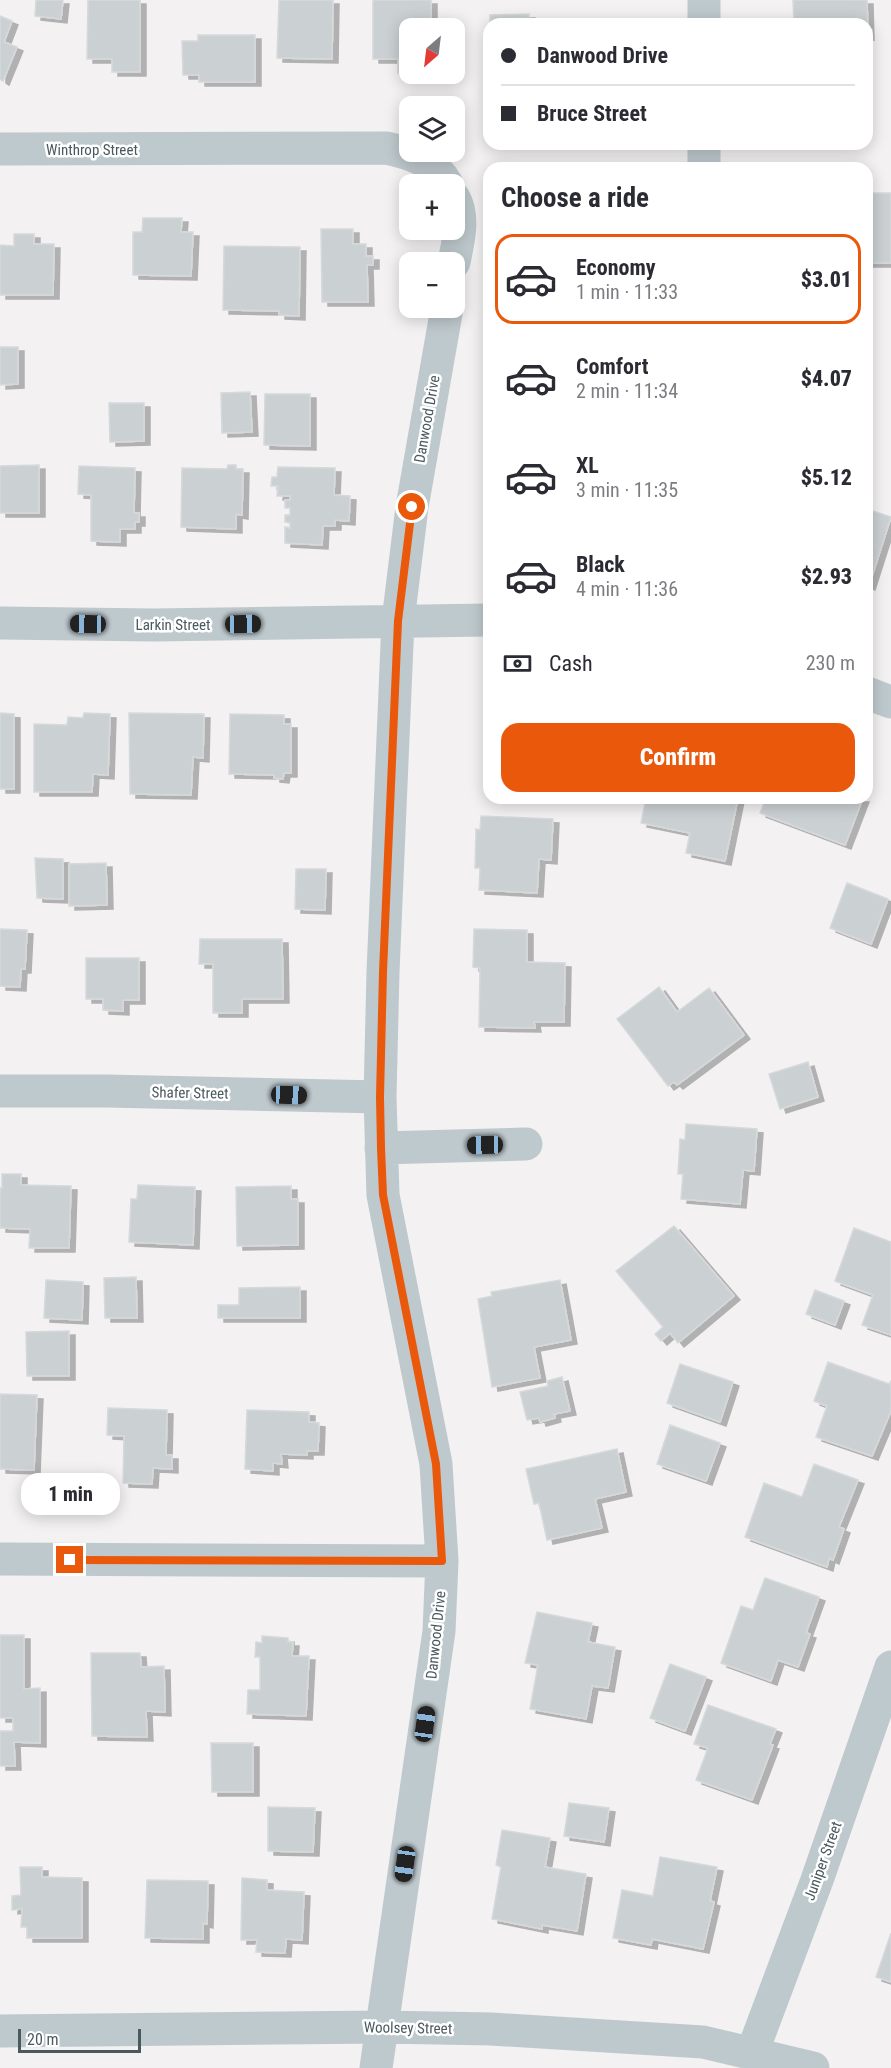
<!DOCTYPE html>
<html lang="en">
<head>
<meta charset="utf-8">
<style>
  :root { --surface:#fff; --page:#f7f7f7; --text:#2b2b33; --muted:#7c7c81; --line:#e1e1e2; --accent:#ea580c }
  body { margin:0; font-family:"Roboto Condensed",sans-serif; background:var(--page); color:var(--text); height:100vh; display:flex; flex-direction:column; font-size:22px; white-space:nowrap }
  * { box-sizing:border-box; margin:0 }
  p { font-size:20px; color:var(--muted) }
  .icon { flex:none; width:33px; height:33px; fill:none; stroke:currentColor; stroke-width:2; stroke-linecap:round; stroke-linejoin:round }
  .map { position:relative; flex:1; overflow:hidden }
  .drawer { position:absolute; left:483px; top:162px; width:390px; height:642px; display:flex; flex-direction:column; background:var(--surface); border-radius:18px; box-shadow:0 3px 15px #0003 }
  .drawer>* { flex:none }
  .banner { position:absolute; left:483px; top:18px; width:390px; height:132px; border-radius:18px; box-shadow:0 3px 15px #0003; display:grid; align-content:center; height:132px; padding:0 18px; background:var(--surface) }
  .needle { width:39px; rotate:208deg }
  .controls { position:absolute; left:399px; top:18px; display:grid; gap:12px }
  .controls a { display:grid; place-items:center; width:66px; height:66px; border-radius:12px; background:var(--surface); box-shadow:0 3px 15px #0003; font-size:30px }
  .scale { position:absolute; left:18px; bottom:15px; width:123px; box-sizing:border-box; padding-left:6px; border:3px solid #4a595e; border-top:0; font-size:16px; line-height:21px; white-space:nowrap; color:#4a595e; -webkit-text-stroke:4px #fff; paint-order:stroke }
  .end { position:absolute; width:27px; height:27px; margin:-14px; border:8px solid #ea580c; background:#fff; box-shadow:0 0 0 3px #fff }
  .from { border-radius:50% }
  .bubble { position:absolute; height:42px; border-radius:18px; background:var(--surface); box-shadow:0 3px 15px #0003; font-size:20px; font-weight:800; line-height:42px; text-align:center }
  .car { position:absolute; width:18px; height:36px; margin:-18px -9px; border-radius:8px; box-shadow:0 0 4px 2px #0007; background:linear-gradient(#222 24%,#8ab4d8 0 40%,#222 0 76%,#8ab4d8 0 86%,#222 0) }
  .banner b { display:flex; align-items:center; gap:21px; height:57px; font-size:22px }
  .banner b+b { border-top:2px solid var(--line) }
  .banner i { width:15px; height:15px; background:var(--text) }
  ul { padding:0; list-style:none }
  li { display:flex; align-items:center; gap:18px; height:90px; margin:0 12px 9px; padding:0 6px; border:3px solid transparent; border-radius:18px }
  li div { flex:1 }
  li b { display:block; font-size:22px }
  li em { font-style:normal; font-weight:800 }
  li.selected { border-color:var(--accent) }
  li>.icon { width:54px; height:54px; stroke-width:1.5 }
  h2 { padding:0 18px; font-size:27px; line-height:72px }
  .pay { display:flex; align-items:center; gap:15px; height:66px; padding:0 18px; font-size:22px }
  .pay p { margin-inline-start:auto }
  .button { display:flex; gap:12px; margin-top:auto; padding:12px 18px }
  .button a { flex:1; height:69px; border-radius:18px; background:var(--accent); color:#fff; font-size:24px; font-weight:800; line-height:69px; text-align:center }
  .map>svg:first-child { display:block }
</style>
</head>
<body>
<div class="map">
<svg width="891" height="2068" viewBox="0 0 891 2068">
  <defs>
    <filter id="shadow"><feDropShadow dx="6" dy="4" stdDeviation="0" flood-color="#0004"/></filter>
  </defs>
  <rect width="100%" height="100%" fill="#f3f1f2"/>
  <path fill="#cbd0d3" stroke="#d6d9dc" stroke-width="1.5" filter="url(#shadow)" d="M36,0H63L61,19L35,16Z
    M88,0H140V72H112V59H87Z
    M279,0H333L332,59L277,58Z
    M373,0H431V28H410V73H398V59H373Z
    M793,0H867L868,37L867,24H794Z
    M529,14V24H490V15Z
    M0,16L12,21L4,42L17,47L3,81L0,79Z
    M198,35H255V82H199V75H183L182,41H198Z
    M867,193H891V263H867Z
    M143,218H182L181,232H193L191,276L133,275V232H142Z
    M321,229H353V244H366V256H373V265H367L368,302H322Z
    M14,234H34V244H54L53,295H0V245L14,246Z
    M224,246L300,247L299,316L279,315V311L223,310Z
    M0,347H18V384L0,385Z
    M250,392L252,432L222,433L221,393Z
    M265,394H310V446L264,445Z
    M109,403H144V441L110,442Z
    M39,465V513H0V466Z
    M228,465H236V469H243L242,515L236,514V529L181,527L182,468L227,469Z
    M79,466L135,468L134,513H139V522H135V529H120V542L91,541V495L78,494Z
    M278,467L335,468L334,495L350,496L349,521L335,520V526H323L322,545L285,543V527L290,528V523L285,522V515H290V508H285V500H290V496H277L278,486H271L272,477H277Z
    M867,509L891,517L869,586L867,585Z
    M0,713L14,714V789H0Z
    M84,713L110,714L108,775L93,774L92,792H34V724L67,725L68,717L83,718Z
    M129,713L204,714L203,758L193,757L191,795L130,794Z
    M230,714L284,715V724H291V773H284L283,779L274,778V775L229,774Z
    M646,798H738L725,861L686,853L690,833L641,823Z
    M766,798H863L845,845L760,813Z
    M481,816L553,819L551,860L539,859L537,893L479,890L480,868H475L476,829L480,830Z
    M35,858L63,859V899L37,898Z
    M106,863L107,905L69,906V864Z
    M296,869H326L325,910L295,909Z
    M847,883L888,899L871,944L830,928Z
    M0,929L27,930L25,969H21L20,987L0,986Z
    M474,929L527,930V962L565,963L564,1022H534L535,1028L479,1027L480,968L473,967Z
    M200,939H282L283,999H242V1013H213V964H199Z
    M86,958H139V1000H123V1011L103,1010V999H86Z
    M659,987L677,1012L709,988L744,1035L677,1085L674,1082L668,1086L617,1019Z
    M808,1062L818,1097L780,1109L769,1074Z
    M686,1124L757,1129L754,1171L743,1170L740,1204L681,1199L683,1174H678L680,1139L685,1140Z
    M2,1174H21V1185L71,1186L69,1248H29L30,1229L0,1228V1188H2Z
    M138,1185L195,1187L193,1245L129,1242L131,1199H137Z
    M291,1186V1199H298V1245L237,1246L236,1187Z
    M674,1226L734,1296L678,1343L670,1333L661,1341L655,1334L663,1327L616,1271Z
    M854,1228L891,1242V1335L862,1325L873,1295L835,1281Z
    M136,1277L137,1318H105L104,1278Z
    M46,1280L83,1282L82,1320L44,1318Z
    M560,1280L571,1340L534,1347L540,1378L492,1387L478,1299L492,1296L491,1292Z
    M300,1287V1318H218V1305H239V1288Z
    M815,1290L844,1301L835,1325L806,1314Z
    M69,1331V1376H27L26,1332Z
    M828,1362L889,1384L891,1381V1411L872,1456L816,1437L827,1406L814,1401Z
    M680,1364L733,1382L720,1422L667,1403Z
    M562,1377L570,1411L554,1414L555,1418L540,1422L539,1418L527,1420L520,1392L548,1386L547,1381Z
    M0,1394L37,1395L34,1470L0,1469Z
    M108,1408L167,1410L166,1455H172V1469L153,1468L152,1484L123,1483L124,1436L107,1435Z
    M247,1410L309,1412V1422L319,1423L318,1451H307V1455L281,1454L282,1464L273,1463V1471L245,1469Z
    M670,1425L720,1443L706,1481L657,1464Z
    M617,1449L626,1492L595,1499L602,1528L547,1540L539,1503L534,1504L526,1469Z
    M814,1464L858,1480L839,1527L844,1529L833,1560L829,1558L827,1567L745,1537L764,1483L802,1497Z
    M765,1578L819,1597L806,1633L810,1634L798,1667L778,1660L771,1681L721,1663L741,1606L753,1610Z
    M537,1612L592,1623L588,1642L615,1647L608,1688L592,1686L586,1719L530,1709L538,1665L525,1663Z
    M0,1635H24V1689L40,1688V1743L14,1742L15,1766H0V1731H13V1718H0Z
    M262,1636L288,1638V1642H293L292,1656H309L306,1716L247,1714L248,1690H260V1657H255L256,1642L262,1643Z
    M91,1653H140L141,1667L164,1666L165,1712L146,1711L147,1737L92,1736Z
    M670,1664L706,1677L685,1731L650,1718Z
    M708,1705L776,1729L770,1744L773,1745L752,1800L696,1780L708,1748L694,1744Z
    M211,1743H253V1792H212Z
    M569,1803L609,1808L604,1842L564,1836Z
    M268,1807L315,1808L313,1852L268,1851Z
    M502,1830L550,1838L545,1867L586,1874L577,1931L542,1925V1929L492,1919L501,1867L496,1865Z
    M660,1857L717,1867L710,1901L714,1902L703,1949L652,1939L651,1945L613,1938L622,1890L653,1896Z
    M20,1867H42V1877L82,1878V1938H27V1927H21L22,1909L12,1910V1896L21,1895Z
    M242,1878L267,1880V1890L304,1892L302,1940L286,1939L285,1953L256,1952L257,1940H241Z
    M147,1880L208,1881L207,1924L203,1923V1939L145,1938Z
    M891,1933V1982L876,1977Z"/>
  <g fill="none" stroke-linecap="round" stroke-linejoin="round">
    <path stroke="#bec9cd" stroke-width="33" d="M704,24V0
      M0,149L386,148C411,153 434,161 447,184
      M704,168V144
      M454,262C458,242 465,217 454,198
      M0,623L154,625L489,620
      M867,693L891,702
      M0,1091H106L380,1097
      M381,1148L526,1144
      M0,1559L442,1561
      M0,2031L382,2027L491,2029L703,2042L813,2068
      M752,2053L817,1880L891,1667
      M376,2068L439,1631L442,1561L436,1464L383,1195L380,1097L383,972L398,621L412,507L447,308"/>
  </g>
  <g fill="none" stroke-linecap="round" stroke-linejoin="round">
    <path stroke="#ea580c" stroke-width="8" d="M70,1560L442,1561L436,1464L383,1195L381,1148L380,1097L383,972L398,621L412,507"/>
  </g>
  <g text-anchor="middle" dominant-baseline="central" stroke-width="5" stroke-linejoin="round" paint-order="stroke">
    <g font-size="15" fill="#4a595e" stroke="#fff">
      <text x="92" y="150">Winthrop Street</text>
      <text transform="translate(427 419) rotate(-80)">Danwood Drive</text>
      <text x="173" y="625">Larkin Street</text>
      <text transform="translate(190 1093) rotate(1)">Shafer Street</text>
      <text transform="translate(436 1635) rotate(-84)">Danwood Drive</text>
      <text transform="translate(823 1861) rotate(-70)">Juniper Street</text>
      <text transform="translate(408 2028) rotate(1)">Woolsey Street</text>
    </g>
  </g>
</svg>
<div class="controls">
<a><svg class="needle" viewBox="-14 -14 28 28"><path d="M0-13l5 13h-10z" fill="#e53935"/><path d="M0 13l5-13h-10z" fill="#7c7c81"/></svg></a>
<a><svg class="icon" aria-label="layers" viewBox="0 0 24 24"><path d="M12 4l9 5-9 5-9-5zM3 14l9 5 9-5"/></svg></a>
<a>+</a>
<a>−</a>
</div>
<div class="scale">20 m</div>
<i class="end from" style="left:412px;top:507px"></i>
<i class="end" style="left:70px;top:1560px"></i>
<div class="bubble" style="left:21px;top:1473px;width:99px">1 min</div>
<i class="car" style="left:88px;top:624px;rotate:271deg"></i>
<i class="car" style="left:243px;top:624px;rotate:89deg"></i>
<i class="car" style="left:289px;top:1095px;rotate:92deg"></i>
<i class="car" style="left:485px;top:1145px;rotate:269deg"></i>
<i class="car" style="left:425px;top:1724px;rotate:8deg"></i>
<i class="car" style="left:405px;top:1864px;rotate:188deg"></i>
<div class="banner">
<b><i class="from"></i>Danwood Drive</b>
<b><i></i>Bruce Street</b>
</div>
<section class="drawer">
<h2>Choose a ride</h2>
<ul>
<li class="selected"><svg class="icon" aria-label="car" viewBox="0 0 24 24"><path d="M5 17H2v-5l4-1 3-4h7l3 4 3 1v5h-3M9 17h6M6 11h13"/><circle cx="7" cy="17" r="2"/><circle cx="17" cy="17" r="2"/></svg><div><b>Economy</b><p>1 min · 11:33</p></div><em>$3.01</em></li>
<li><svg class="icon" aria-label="car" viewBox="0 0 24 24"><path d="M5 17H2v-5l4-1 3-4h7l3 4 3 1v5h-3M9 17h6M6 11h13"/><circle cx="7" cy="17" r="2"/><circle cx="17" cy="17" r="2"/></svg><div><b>Comfort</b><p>2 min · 11:34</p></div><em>$4.07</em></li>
<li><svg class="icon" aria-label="car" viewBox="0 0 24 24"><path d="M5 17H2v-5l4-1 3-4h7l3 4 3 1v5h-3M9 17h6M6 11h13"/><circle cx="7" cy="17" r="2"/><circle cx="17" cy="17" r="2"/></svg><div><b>XL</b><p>3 min · 11:35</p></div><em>$5.12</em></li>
<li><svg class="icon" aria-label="car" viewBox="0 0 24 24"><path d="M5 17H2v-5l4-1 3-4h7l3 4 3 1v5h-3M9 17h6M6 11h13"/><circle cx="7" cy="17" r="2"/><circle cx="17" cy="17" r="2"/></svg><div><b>Black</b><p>4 min · 11:36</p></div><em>$2.93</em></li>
</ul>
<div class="pay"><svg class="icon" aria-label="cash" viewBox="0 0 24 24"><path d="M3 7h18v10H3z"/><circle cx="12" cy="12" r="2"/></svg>Cash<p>230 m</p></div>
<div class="button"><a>Confirm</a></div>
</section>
</div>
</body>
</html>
